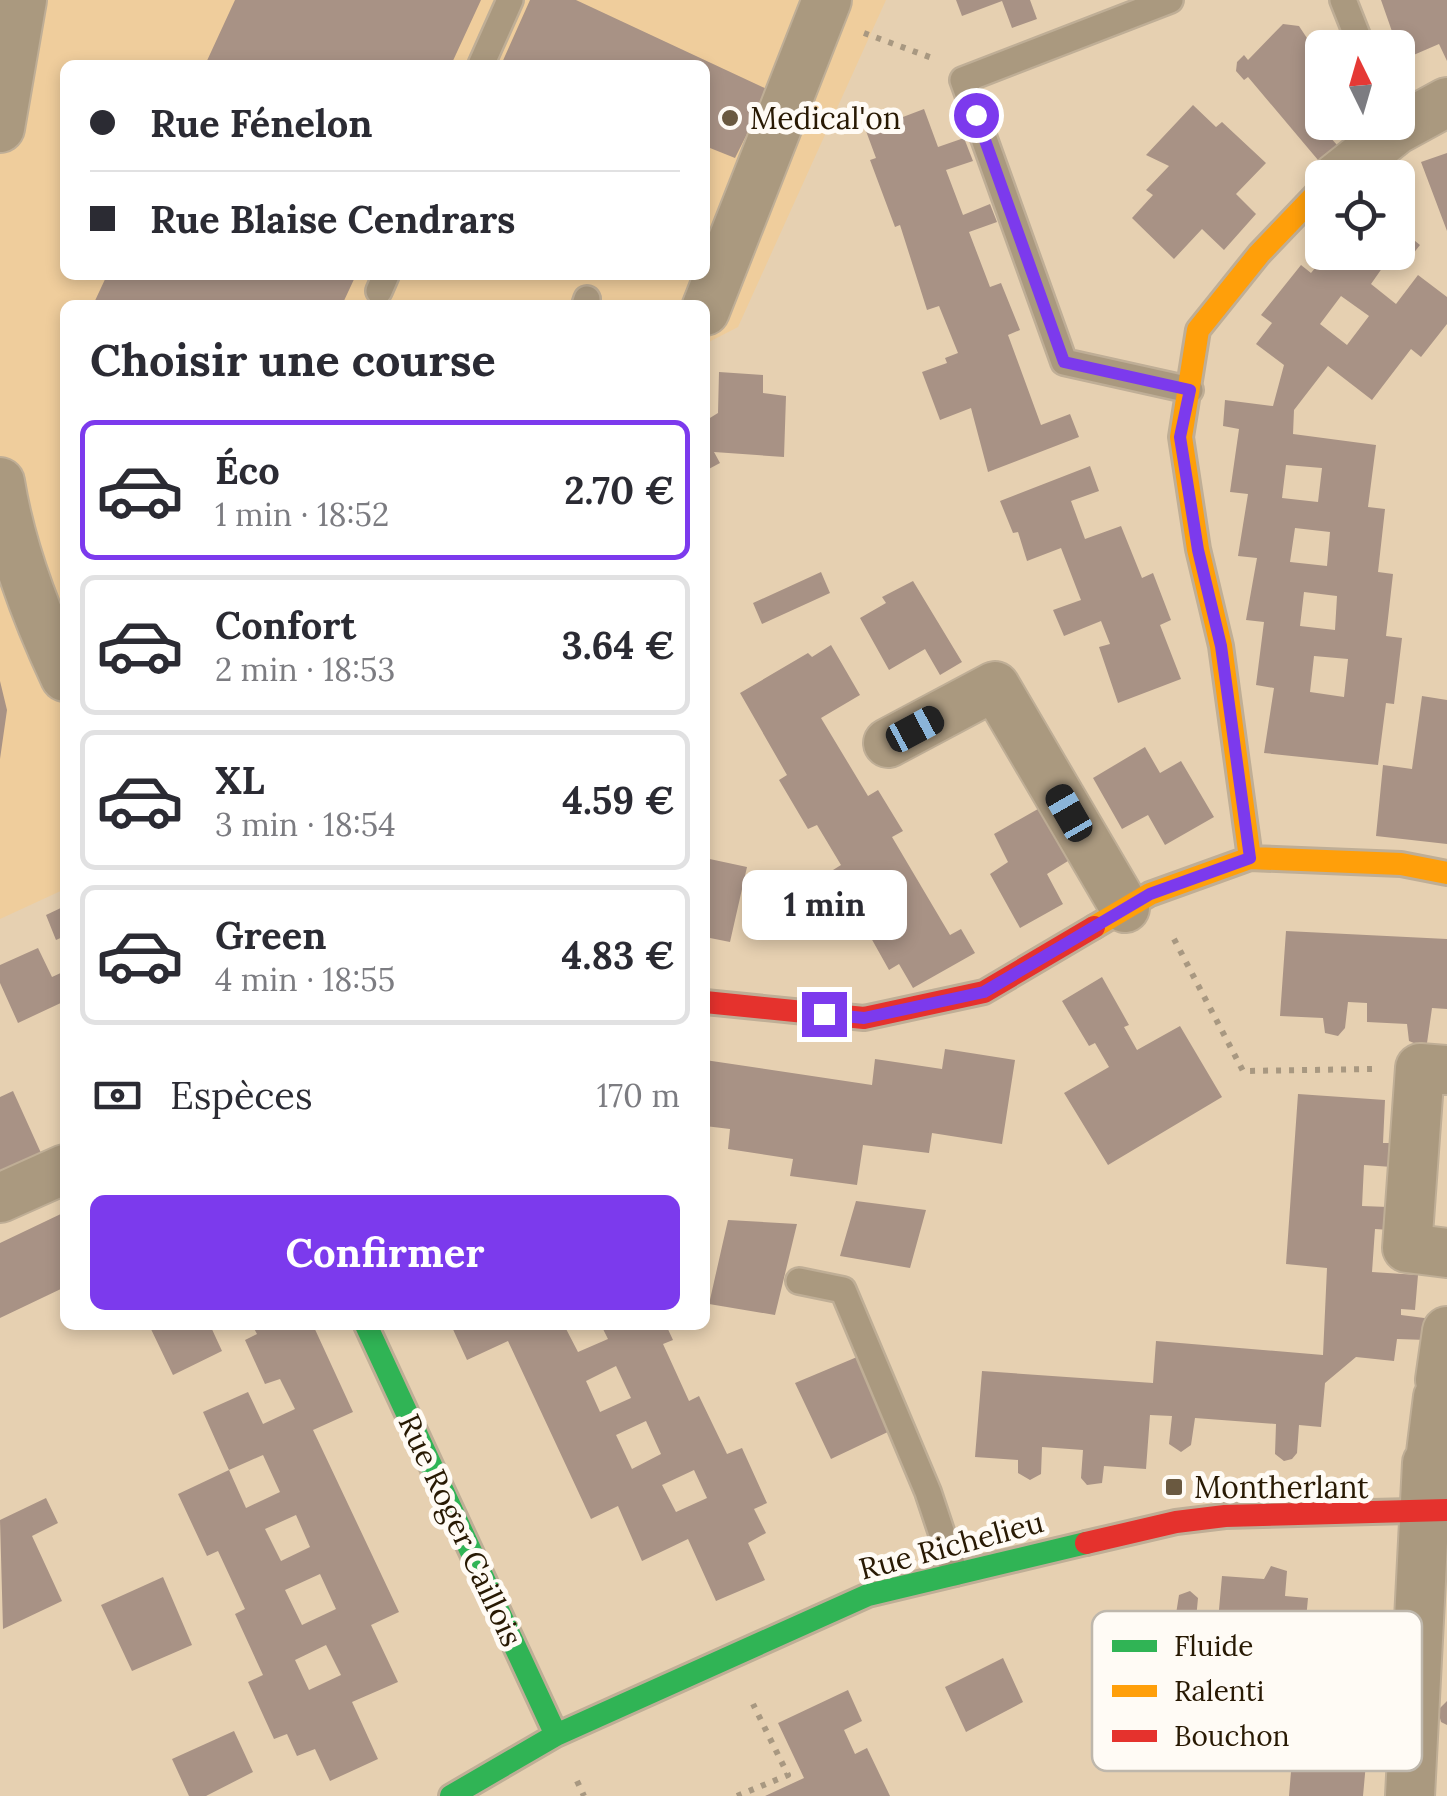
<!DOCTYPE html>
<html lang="fr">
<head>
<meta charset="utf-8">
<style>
  :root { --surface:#fff; --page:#f2f2f3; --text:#2b2b33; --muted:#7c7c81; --line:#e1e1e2; --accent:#7c3aed }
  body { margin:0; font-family:Lora,serif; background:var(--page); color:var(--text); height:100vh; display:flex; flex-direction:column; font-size:38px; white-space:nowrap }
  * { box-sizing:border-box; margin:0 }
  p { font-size:32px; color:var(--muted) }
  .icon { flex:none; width:55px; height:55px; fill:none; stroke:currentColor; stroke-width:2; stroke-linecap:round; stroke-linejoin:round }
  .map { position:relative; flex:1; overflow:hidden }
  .panel { position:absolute; left:60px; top:300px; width:650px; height:1030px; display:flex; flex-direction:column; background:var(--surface); border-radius:15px; box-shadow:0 5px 15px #0003 }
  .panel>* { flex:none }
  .top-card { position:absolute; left:60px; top:60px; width:650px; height:220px; border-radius:15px; box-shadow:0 5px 15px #0003; display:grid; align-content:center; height:220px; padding:0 30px; background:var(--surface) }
  .needle { width:65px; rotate:355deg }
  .buttons { position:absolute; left:1305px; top:30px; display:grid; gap:20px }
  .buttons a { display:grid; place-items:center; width:110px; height:110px; border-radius:15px; background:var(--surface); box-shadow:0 5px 15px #0003; font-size:50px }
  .end { position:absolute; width:45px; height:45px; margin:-22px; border:12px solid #7c3aed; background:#fff; box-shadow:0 0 0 5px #fff }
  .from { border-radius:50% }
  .bubble { position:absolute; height:70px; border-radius:15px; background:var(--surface); box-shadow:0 5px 15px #0003; font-size:32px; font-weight:700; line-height:70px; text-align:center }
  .car { position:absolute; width:30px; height:60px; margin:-30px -15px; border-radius:12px; box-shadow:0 0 8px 2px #0007; background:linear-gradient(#222 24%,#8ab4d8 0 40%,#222 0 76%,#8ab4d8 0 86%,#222 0) }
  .top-card b { display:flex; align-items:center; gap:35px; height:95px; font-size:38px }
  .top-card b+b { border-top:2px solid var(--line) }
  .top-card i { width:25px; height:25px; background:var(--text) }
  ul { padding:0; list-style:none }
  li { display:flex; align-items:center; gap:30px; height:140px; margin:0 20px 15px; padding:0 10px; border:5px solid var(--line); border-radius:15px }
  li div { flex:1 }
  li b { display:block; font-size:38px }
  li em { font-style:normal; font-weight:700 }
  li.active { border-color:var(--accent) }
  li>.icon { width:90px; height:90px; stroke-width:1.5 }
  h2 { padding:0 30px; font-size:45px; line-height:120px }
  .pay { display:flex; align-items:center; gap:25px; height:110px; padding:0 30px; font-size:38px }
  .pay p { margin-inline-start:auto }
  .primary-button { display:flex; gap:20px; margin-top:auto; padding:20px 30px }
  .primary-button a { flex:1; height:115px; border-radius:15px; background:var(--accent); color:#fff; font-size:40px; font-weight:700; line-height:115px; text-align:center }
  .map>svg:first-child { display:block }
</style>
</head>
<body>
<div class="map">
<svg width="1447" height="1796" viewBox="0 0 1447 1796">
  <rect width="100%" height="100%" fill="#e6d0b1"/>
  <path fill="#efcd9c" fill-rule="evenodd" d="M0,0H886L738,327L705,344V305H65V889L0,919ZM65,65H705V275H65Z"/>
  <path fill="#a89285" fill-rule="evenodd" d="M235,0H481L451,65H205Z
    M530,0H576L769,90L735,158L705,146V65H501Z
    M956,0H1030L1037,19L1012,28L1002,1L962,16Z
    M1381,0H1447V61L1439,44L1402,60Z
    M1283,24L1299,26L1322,61V115L1316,121L1337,145L1318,160L1248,77L1244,80L1236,71L1237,62L1244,55L1248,60Z
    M1193,105L1216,127L1222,122L1266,163L1236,194L1256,214L1224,250L1202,229L1174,259L1132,218L1153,195L1146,190L1169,166L1146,155Z
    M924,109L938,147L964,138L973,161L946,170L963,215L990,204L997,222L969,232L990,287L1001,283L1020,330L1008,335L1041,425L1070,414L1079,437L988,472L971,408L940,420L922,372L947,363L945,358L958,353L939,306L927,310L900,225L895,227L870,160L876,158L866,131Z
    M1447,153V231L1421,162Z
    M1398,227L1420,245L1405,264L1392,254L1371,284L1396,304L1418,275L1447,297V324L1421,357L1411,349L1372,400L1328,366L1294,410L1293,434L1376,445L1368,507L1385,509L1378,572L1393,574L1386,636L1402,638L1394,704L1386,703L1378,765L1264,753L1274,688L1256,685L1264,622L1246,620L1257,558L1238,556L1248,494L1230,492L1239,429L1223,426L1225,400L1273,406L1284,365L1256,344L1272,323L1261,315L1301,265L1311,273L1328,252H1398ZM1341,296L1369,316L1347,345L1320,324ZM1286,465L1322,468L1318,502L1282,498ZM1295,528L1330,532L1327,566L1290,562ZM1304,592L1337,596L1335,630L1300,626ZM1314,656L1348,659L1344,697L1310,692Z
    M107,275H356L342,305H93Z
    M719,372L763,375V393L786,396L784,457L714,452L720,463L705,471V421L718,413Z
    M1090,466L1099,491L1071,501L1085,539L1121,526L1142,578L1153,573L1171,620L1160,625L1181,679L1118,703L1099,647L1110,644L1101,621L1064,636L1053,610L1081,600L1061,548L1027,561L1018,532L1013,533L1000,501Z
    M821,572L830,593L762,624L753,603Z
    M913,581L962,662L940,675L925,649L889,670L860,618L886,603L882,597Z
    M831,645L860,695L821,718L868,796L878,790L903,831L892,837L950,935L961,929L975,953L913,988L899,964L889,970L833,870L841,865L817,825L808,829L779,780L787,775L740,693L808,653L812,657Z
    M0,681L7,710L0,759Z
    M1422,696L1447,700V844L1376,836L1383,765L1412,769Z
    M1145,747L1160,773L1181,761L1214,817L1165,845L1148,815L1122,829L1093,778Z
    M1045,805L1076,856L1047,874L1063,904L1020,928L990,874L1008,862L994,834Z
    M705,858L747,867L730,942L705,937Z
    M65,906V936L56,940L46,915Z
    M1286,931L1447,939V1009L1432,1008L1427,1043L1421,1046L1409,1041L1407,1024L1367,1022V1003L1348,1002L1345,1028L1338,1036L1325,1033L1323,1018L1280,1016Z
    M38,948L52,977L65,971V1001L18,1023L0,983V965Z
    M1102,977L1129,1025L1124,1027L1137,1050L1180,1026L1222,1097L1108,1165L1064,1093L1109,1067L1095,1043L1089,1046L1062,1001Z
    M945,1049L1015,1060L1002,1144L932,1133L929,1153L863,1145L857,1185L790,1176L793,1159L728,1149L730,1129L705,1126V1060L872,1085L875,1059L942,1069Z
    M13,1091L41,1153L0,1173V1097Z
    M1298,1094L1385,1100L1383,1143H1393L1392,1167L1364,1165L1362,1206L1388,1207L1390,1230L1375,1229L1372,1272L1418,1275L1415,1310L1401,1309V1315L1432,1319L1427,1340L1397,1339L1394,1361L1356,1357L1325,1383L1321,1427L1299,1425L1297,1453L1292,1459L1284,1461L1275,1454L1276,1424L1195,1418L1191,1445L1181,1452L1169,1444L1172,1416L1150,1415L1146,1469L1104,1466L1102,1483L1087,1485L1081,1478L1083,1450L1042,1447L1041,1474L1030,1480L1018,1473V1460L975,1457L982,1371L1153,1383L1156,1341L1323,1355L1327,1268L1286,1264Z
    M856,1201L926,1210L910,1268L840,1256Z
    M65,1212V1287L0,1318V1243Z
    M728,1220L797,1224L775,1315L709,1304Z
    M149,1325H210L222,1351L173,1375Z
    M252,1325H313L353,1412L313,1430L399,1612L371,1625L398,1682L352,1702L378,1759L330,1781L315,1749L297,1756L287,1734L274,1739L248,1682L263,1675L235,1614L245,1609L218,1551L207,1556L178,1494L229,1470L246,1508L280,1492L263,1455L229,1470L203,1412L248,1392L263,1424L295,1409L280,1379L265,1384L245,1340L257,1334ZM296,1515L310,1547L281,1561L265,1529ZM320,1574L336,1609L302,1625L285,1590ZM326,1645L341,1675L309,1690L295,1660Z
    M451,1325H564L578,1352L608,1339L601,1325H666L673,1340L663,1344L689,1401L699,1396L727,1454L742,1448L767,1503L754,1509L766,1533L748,1543L765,1580L716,1601L688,1539L642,1561L618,1506L591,1519L508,1341L467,1360ZM616,1366L631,1398L600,1412L586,1381ZM646,1421L661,1454L632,1469L616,1435ZM694,1470L707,1498L676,1512L662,1485Z
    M857,1357L892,1430L831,1459L795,1383Z
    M46,1498L58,1523L32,1536L62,1601L3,1629L0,1520Z
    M1271,1566L1287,1571L1285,1596L1308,1598L1304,1641L1332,1672L1373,1674L1371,1696L1396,1699L1395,1722L1370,1719L1363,1796H1289L1299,1674L1215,1664L1212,1705L1125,1700L1131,1612L1176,1614L1179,1595L1190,1591L1198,1598L1195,1630L1217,1632L1222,1576L1264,1579Z
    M163,1577L192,1645L132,1671L101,1605Z
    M1003,1658L1023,1702L966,1732L945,1687Z
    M848,1690L862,1721L844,1730L855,1754L867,1748L890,1796H765L804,1778L778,1723Z
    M1447,1701V1725L1441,1722L1438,1710Z
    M234,1731L253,1772L206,1796H189L172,1759Z"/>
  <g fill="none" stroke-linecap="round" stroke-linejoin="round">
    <defs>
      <path id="lane" d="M1170,0L963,80L1064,362L1190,390
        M1343,0L1362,48
        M481,65L510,0
        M379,291L386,275
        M585,305L587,299
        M799,1281L843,1290L928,1492L955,1573"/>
      <path id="street" d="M0,128L22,0
        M1336,178L1396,130L1447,102
        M705,311L827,0
        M0,482C11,550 36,615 65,677
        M888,743L995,686L1125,908
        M1447,1070L1420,1068L1407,1248L1447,1253
        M0,1198L65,1169
        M1440,1380L1447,1331
        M1431,1453L1438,1397
        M1410,1796L1427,1463"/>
      <path id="fast" d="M366,1325L556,1735
        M451,1796L556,1735L868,1595L1086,1543"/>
      <path id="slow" d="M1250,858L1221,646L1198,549L1181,437L1198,330L1259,254L1322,188
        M1094,927L1150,894L1250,858L1401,864L1447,873"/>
      <path id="jam" d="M705,1002L864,1018L984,992L1094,927
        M1086,1543L1176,1522L1225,1516L1447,1510"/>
    </defs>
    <use href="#lane" stroke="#bfae96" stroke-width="30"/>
    <use href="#street" stroke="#bfae96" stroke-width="52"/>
    <use href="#fast" stroke="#bfae96" stroke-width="28"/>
    <use href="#slow" stroke="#bfae96" stroke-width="28"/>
    <use href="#jam" stroke="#bfae96" stroke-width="28"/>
    <path stroke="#a89881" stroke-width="6" stroke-dasharray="5 8" stroke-linecap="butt" d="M864,33L932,58
      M1174,939L1243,1071L1372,1069
      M577,1781L584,1796
      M737,1796L788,1775L753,1704"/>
    <use href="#lane" stroke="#aa997f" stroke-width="25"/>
    <use href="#street" stroke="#aa997f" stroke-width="48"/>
    <use href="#fast" stroke="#30b455" stroke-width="22"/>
    <use href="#slow" stroke="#ff9f0a" stroke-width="22"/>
    <use href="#jam" stroke="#e5322d" stroke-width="22"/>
  </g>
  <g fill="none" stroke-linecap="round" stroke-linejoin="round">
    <path stroke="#7c3aed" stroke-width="12" d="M824,1014L864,1018L984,992L1150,894L1250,858L1221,646L1198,550L1180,437L1190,390L1064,362L976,115"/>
  </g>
  <g fill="#6a5940" stroke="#fffbf5" stroke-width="4">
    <circle cx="730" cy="118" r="10"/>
    <rect x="1164" y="1477" width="20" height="20" rx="5"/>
  </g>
  <g text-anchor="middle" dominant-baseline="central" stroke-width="10" stroke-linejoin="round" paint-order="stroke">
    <g font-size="30" fill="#281903" stroke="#fffbf5" text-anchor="start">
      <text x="750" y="118">Medical'on</text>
      <text x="1194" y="1487">Montherlant</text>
    </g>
    <g font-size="30" fill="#281903" stroke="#fffbf5">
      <text transform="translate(461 1530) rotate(65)">Rue Roger Caillois</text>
      <text transform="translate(951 1545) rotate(-15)">Rue Richelieu</text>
    </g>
  </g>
  <rect x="1092" y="1611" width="330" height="160" rx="15" fill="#fffbf5" stroke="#beb7ac" stroke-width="2.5"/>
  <rect x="1112" y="1640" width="45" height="12" fill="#30b455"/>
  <rect x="1112" y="1685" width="45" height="12" fill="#ff9f0a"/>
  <rect x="1112" y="1730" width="45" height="12" fill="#e5322d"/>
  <g font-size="28" fill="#281903">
    <text x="1174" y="1656">Fluide</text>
    <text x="1174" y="1701">Ralenti</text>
    <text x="1174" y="1746">Bouchon</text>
  </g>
</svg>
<div class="buttons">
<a><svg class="needle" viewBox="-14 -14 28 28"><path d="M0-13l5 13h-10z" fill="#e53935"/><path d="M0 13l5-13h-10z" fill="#7c7c81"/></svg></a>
<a><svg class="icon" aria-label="locate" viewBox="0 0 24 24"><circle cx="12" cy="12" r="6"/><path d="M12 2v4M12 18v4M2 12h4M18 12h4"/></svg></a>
</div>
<i class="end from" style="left:976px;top:115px"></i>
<i class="end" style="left:824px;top:1014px"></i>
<div class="bubble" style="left:742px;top:870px;width:165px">1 min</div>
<i class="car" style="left:915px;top:729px;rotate:62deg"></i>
<i class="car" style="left:1069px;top:813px;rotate:330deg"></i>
<div class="top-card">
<b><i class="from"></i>Rue Fénelon</b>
<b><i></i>Rue Blaise Cendrars</b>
</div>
<section class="panel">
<h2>Choisir une course</h2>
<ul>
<li class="active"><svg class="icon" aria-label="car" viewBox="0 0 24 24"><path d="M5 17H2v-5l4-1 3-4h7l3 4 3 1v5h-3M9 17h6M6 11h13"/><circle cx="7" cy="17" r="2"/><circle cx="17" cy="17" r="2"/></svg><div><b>Éco</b><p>1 min · 18:52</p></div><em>2.70 €</em></li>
<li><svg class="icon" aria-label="car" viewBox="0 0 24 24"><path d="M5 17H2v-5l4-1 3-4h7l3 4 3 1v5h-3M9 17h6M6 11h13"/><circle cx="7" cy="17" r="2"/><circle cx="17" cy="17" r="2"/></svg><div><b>Confort</b><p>2 min · 18:53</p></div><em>3.64 €</em></li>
<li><svg class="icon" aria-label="car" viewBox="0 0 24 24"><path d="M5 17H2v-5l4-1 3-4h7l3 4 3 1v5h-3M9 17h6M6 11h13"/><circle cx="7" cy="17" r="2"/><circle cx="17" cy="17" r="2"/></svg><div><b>XL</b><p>3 min · 18:54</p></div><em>4.59 €</em></li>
<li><svg class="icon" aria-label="car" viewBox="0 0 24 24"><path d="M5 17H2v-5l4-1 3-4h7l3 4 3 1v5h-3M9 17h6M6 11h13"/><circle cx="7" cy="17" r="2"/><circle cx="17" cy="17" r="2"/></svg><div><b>Green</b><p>4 min · 18:55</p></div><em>4.83 €</em></li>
</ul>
<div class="pay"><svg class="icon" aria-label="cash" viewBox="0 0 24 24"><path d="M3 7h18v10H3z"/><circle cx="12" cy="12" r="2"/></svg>Espèces<p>170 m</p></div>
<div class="primary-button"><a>Confirmer</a></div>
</section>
</div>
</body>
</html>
